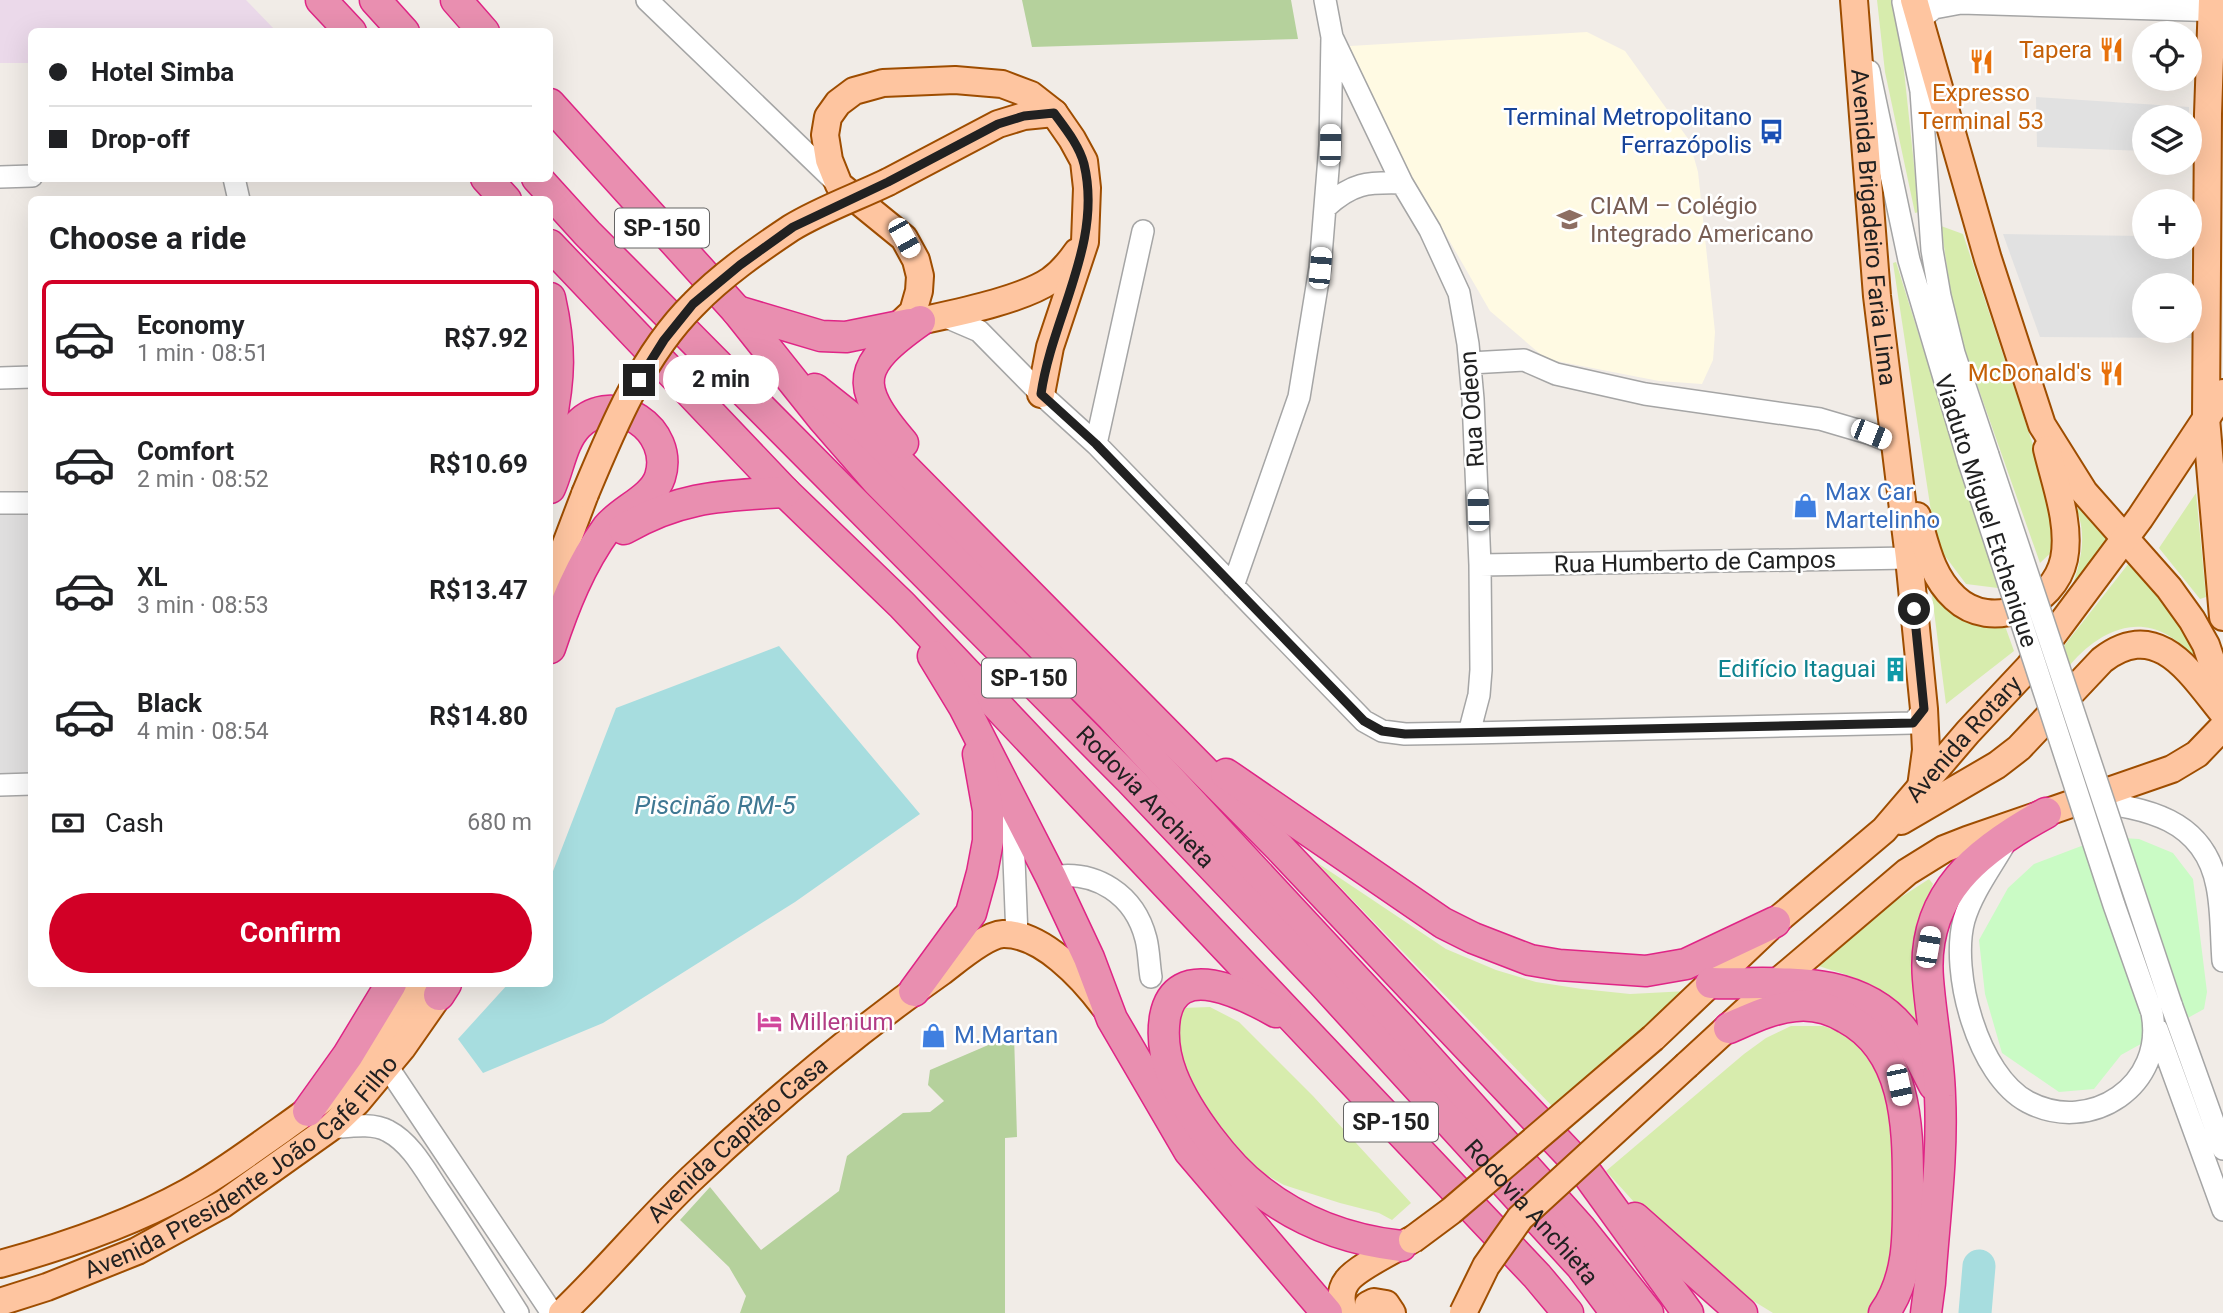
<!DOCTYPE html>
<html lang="en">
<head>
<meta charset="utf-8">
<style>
  :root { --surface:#fff; --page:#f6f6f6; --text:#202124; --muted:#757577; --line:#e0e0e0; --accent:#d20026 }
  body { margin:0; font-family:Roboto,sans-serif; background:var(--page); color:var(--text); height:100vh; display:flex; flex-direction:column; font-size:26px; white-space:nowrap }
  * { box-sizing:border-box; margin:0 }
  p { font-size:23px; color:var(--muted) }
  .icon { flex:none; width:38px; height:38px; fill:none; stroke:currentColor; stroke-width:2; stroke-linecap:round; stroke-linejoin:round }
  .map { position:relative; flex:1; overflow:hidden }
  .sheet { position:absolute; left:28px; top:196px; width:525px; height:791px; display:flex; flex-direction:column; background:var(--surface); border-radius:10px; box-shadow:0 7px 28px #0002 }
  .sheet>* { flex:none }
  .guide { position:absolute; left:28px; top:28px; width:525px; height:154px; border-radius:10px; box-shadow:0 7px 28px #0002; display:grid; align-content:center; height:154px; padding:0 21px; background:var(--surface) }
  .fabs { position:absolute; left:2132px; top:21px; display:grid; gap:14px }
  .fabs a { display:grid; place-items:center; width:70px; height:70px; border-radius:50%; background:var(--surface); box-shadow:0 7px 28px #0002; font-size:35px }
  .end { position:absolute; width:32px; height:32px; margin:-16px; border:9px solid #212121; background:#fff; box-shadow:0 0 0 4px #fff }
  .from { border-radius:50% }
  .bubble { position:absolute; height:49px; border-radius:24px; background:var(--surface); box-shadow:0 7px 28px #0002; font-size:23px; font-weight:700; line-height:49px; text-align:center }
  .car { position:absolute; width:21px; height:42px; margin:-21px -10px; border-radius:9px; box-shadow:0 0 5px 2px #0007; background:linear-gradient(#fff 24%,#345 0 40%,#fff 0 76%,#345 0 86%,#fff 0) }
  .guide b { display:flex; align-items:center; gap:24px; height:66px; font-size:26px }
  .guide b+b { border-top:2px solid var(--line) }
  .guide i { width:18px; height:18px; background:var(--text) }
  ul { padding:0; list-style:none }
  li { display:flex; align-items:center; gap:21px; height:116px; margin:0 14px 10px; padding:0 7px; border:4px solid transparent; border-radius:10px }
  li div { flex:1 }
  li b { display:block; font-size:26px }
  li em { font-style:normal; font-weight:700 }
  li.active { border-color:var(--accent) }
  li>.icon { width:63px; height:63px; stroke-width:1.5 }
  h2 { padding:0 21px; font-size:32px; line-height:84px }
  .pay { display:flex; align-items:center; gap:18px; height:77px; padding:0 21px; font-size:26px }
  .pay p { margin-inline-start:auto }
  .button { display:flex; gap:14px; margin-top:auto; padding:14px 21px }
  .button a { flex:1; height:80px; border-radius:42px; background:var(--accent); color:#fff; font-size:28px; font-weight:700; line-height:80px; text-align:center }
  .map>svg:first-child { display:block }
</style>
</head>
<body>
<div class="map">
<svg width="2223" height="1313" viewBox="0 0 2223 1313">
  <rect width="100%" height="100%" fill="#f1ece7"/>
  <path fill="#dfdede" d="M31,514V775H0V515Z"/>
  <path fill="#ebd9ea" d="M0,0H246L276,31L32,32L31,63H0Z"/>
  <path fill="#fffae3" d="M1587,32L1625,51L1689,140L1698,172L1715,332L1713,360L1702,384L1659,381L1546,359L1490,311L1354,76L1350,46Z"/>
  <path fill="#d7ecad" d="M1877,0H1891L1901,42L1919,212L1915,213L1885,72Z
    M1941,226L1963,234L2043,475L2057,547L2040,563L1955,322Z
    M1896,262L1998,588L1966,584L1936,544L1893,263Z
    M2196,493L2206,597L2200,599L2159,548Z
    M2079,508L2106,539L2077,581H2074C2082,557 2086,534 2077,510Z
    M2129,563L2177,620L2196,656L2193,657C2153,609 2106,623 2070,665L2064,646Z
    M1931,588C1958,619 1965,621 2005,626L2014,651L1946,704Z
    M1316,862L1446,949L1496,970L1536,982L1582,989L1630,994L1688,991L1553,1107Z
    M1929,879L1933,884L1921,916L1925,1034C1918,1026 1911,1016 1903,1008C1880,983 1844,974 1812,964L1886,907Z
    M1210,1007L1239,1022L1313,1096L1411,1203L1392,1220L1379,1213L1340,1203L1284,1185L1237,1158L1172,1053L1182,1008Z
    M1791,1026H1823L1845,1033L1868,1047L1891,1079L1896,1276L1872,1313H1773L1742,1294L1634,1202L1606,1171L1744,1054L1766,1038Z"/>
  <path fill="#b5d19c" d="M1022,0H1291L1298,39L1032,47Z
    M1014,1034L1017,1137L1005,1138V1313H740L746,1296L729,1267L680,1220L710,1187L761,1250L839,1191L847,1156L903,1113L930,1112L944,1101L928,1085L930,1070Z"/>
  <path fill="#cafbc5" d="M2105,837L2139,839L2173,853L2193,879L2207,992L2204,1009L2121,1055L2094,1089L2059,1092L2002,1053L1985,994L1979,940L2008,888L2034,864Z"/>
  <path fill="#e1e1e1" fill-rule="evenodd" d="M2036,97L2189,107V117H2144V151L2037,147Z
    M2003,234L2144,236V247H2189L2191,237L2192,338L2040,337ZM2144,285H2189V331H2144Z"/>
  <path fill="#a7dddf" d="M779,646L920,814L795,902L603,1023L483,1073L458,1039L508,984H550V879L616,708Z"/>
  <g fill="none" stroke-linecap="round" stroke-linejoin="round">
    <path stroke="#a7dddf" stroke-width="33" d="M1975,1313L1979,1266"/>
    <defs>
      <path id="minor" d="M647,0L837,183
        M1903,2L1921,91L1932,250L1940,296L1954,353L1988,455
        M1919,20L1934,8L1961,3L2223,11
        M1332,37L1402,183L1430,230L1459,293L1468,344L1473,399L1480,565L1481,670L1479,695L1469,733
        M1869,71L1909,260L1969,462
        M0,177L32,176
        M234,178L239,200
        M1326,207C1352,183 1367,182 1402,183
        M944,316L979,331L1041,394L1096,444L1364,721L1382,731L1405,734L1469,733L1913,723L1924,709
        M1470,363L1524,360L1556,374L1645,394L1820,419L1871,434L1896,444
        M0,378L32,377
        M1096,444L1143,231
        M0,503H32
        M1480,565L1909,558
        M1233,586L1299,397L1320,268L1330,145L1332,37L1325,0
        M0,785L32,784
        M2088,801C2145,808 2204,818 2217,886C2222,910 2221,936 2223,961
        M1012,807L1017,937
        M2004,845C1990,869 1972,893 1964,920C1950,972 1978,1076 2028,1102C2091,1135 2166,1085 2152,1013
        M1051,877C1096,869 1135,895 1146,939C1149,951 1149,965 1151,977
        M2171,1004L2223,1149
        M2157,1029L2223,1210
        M387,1066L552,1313
        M330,1128C347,1127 372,1122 388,1131C411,1143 425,1170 439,1191C466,1231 492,1272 518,1313"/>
      <g id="major">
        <path id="s1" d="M1854,0L1877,296L1909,558L1924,709L1926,750L1921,787"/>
        <path d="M1914,0L1988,259L2042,425L2084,492L2169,588L2192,620L2206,645L2223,695"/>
        <path d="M2212,0L2208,114L2206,418L2223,617"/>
        <path d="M888,182L998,124L1024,116L1054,113"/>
        <path d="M920,321C956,313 1022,300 1051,280C1062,272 1070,262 1077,252"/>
        <path d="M897,327L913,312L919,291L920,276L916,260L904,238L839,185L829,160L825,135L828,117L838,103L854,91L883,83L955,80L1002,84L1031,95L1054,113L1072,139L1084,161L1087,188L1085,242L1050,347L1041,394"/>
        <path d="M1917,516C1926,546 1931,576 1955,598C1991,632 2054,606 2064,559C2071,524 2055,483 2047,449"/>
        <path d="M550,586L585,494"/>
        <path d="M1901,821L1997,765L2019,748L2102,660C2158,617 2191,674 2223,713"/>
        <path id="s2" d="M1653,1038L1775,922L1884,830L1968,732L2029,667L2140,518L2223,393"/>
        <path d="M1687,1065L1774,985L1907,872L1944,849L1967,840L2172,769L2197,754L2223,727"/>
        <path d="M0,1264C62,1247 132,1223 188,1192C221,1174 251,1151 281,1130C315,1106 352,1079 379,1047C394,1028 405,1005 417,984"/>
        <path id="s3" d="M0,1302L47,1287L137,1251L223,1204L330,1128L357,1102L402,1048L439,995L442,984"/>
        <path id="s4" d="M562,1313C607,1270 646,1222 691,1179C769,1105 853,1034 941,972C956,961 985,935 1003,934C1042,933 1083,978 1104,1006"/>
        <path d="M1344,1313C1341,1303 1340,1290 1347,1281C1356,1268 1396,1249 1411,1240"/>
        <path d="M1368,1313V1305L1374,1302L1386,1304L1392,1313"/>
      </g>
      <g id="highway">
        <path d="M321,0L351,32"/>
        <path d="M375,0L404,32"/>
        <path d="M456,0L484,32"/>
        <path d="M550,104L737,311L823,419L877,481L1112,717L1402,1029L1581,1229L1648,1313"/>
        <path d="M486,178L506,200"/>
        <path id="s5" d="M537,178L587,233L1130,780L1322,982L1581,1266L1616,1313"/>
        <path d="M550,245L785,492L902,605L1537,1276L1568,1313"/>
        <path d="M550,298C561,347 560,378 550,426"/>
        <path d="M737,311L821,336L846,337L910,324"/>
        <path d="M815,389L868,431L1279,847L1586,1172L1688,1313"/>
        <path d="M903,443C852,384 858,365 920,321"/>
        <path d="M550,488C559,468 562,441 578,425C614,388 675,430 660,477C653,499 621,510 607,528C580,565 564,606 550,648"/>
        <path d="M624,529C681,496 721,496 785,492"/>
        <path d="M933,656L964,707L1051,877L1089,958L1112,1019L1189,1151L1327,1313"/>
        <path d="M1226,774L1443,923L1473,938L1530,960L1559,965L1646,971L1686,964L1775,922"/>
        <path d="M1711,983C1776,985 1855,972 1902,1029C1915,1046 1924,1066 1934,1085"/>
        <path d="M914,991L971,913L982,873L988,841V810L978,754"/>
        <path d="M439,995L446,984"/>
        <path d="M1276,1012C1244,994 1176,958 1165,1017C1162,1036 1165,1057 1172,1075C1187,1113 1226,1165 1259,1190C1301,1223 1348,1240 1401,1246"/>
        <path d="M1729,1028C1750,1019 1772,1008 1795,1006C1813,1004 1831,1009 1846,1018C1906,1050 1908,1125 1908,1184C1908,1228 1911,1276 1884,1313"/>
        <path d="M308,1111L348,1055L391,984"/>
        <path d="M1635,1218L1742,1313"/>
        <path d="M1926,1313L1930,1283C1934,1221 1943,1158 1940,1096C1939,1057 1931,1018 1928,979C1921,894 1978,850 2046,813"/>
      </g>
    </defs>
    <use href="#minor" stroke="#a5a5a5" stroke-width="24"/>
    <use href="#major" stroke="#9e4d00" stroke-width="30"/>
    <use href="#highway" stroke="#df2586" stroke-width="33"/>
    <use href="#minor" stroke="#fff" stroke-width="21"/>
    <use href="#major" stroke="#fec5a0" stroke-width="26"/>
    <use href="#highway" stroke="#e98fb0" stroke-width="30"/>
    <defs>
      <path id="minor-bridge" d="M1988,455L2171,1004
        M1969,462L2114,905L2151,1010"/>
      <path id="major-bridge" d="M585,494C612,429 643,354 694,304C722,275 758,250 791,228C820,210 857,197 888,182
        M1412,1240L1451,1211L1653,1038
        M1463,1313L1486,1266L1520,1218L1687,1065"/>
    </defs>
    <use href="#minor-bridge" stroke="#a5a5a5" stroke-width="24" stroke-linecap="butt"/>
    <use href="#major-bridge" stroke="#9e4d00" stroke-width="30" stroke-linecap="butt"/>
    <use href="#minor-bridge" stroke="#fff" stroke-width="21"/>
    <use href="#major-bridge" stroke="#fec5a0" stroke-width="26"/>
  </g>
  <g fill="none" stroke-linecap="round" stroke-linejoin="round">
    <path stroke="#212121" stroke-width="9" d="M639,380L664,340L693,304L740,265L793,227L888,182L998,124L1024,116L1054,113C1065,128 1079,145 1084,164C1103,243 1052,317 1041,394L1096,444L1364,721L1382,731L1405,734L1913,723L1924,709L1914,609"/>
  </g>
  <defs>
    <symbol id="restaurant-bare" viewBox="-9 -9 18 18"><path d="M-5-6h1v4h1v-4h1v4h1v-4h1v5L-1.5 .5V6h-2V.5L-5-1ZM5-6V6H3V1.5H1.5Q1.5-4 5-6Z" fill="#e8710a" stroke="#fff" stroke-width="2.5" paint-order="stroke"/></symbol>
    <symbol id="bus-bare" viewBox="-9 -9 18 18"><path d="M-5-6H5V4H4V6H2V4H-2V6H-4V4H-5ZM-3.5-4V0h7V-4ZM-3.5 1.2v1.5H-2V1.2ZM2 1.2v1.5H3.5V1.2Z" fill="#1a4fb4" stroke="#fff" stroke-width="2.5" paint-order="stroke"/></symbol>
    <symbol id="school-bare" viewBox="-9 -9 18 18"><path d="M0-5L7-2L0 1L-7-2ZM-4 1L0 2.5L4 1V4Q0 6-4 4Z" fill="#8d6e63" stroke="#fff" stroke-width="2.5" paint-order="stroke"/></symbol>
    <symbol id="shop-bare" viewBox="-9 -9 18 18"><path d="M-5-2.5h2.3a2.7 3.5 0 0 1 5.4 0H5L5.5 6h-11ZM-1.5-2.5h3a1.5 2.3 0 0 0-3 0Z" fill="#3f7fe0" stroke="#fff" stroke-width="2.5" paint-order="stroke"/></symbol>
    <symbol id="building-bare" viewBox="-9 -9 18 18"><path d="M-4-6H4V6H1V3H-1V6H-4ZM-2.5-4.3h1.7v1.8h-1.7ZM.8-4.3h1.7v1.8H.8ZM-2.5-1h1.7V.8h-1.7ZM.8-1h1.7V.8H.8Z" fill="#0f9aa8" stroke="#fff" stroke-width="2.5" paint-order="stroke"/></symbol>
    <symbol id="hotel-bare" viewBox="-9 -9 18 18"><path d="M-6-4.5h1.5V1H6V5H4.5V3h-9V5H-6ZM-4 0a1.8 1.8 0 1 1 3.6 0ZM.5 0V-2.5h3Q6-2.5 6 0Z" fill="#d1479c" stroke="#fff" stroke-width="2.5" paint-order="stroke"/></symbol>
  </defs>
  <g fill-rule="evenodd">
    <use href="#restaurant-bare" x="2094" y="32" width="35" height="35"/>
    <use href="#restaurant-bare" x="1964" y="44" width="35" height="35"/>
    <use href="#bus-bare" x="1754" y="114" width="35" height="35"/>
    <use href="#school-bare" x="1552" y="202" width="35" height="35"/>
    <use href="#restaurant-bare" x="2094" y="356" width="35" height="35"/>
    <use href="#shop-bare" x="1788" y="488" width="35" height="35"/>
    <use href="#building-bare" x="1878" y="652" width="35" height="35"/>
    <use href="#hotel-bare" x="752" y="1004" width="35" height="35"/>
    <use href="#shop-bare" x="916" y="1018" width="35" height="35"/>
  </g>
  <g text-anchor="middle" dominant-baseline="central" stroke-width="5" stroke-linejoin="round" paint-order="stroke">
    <g fill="#fff" stroke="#646464" stroke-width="2">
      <rect x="615" y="208.5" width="94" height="39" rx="5"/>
      <rect x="982" y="658.5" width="94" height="39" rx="5"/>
      <rect x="1344" y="1102.5" width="94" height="39" rx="5"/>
    </g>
    <g font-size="23" font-weight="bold" fill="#212121">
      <text x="662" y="228">SP-150</text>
      <text x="1029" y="678">SP-150</text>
      <text x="1391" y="1122">SP-150</text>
    </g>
    <g font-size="24" fill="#c56008" stroke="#fff" text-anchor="end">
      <text x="2092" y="50">Tapera</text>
      <text x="1981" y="93" text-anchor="middle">Expresso<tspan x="1981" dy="28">Terminal 53</tspan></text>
      <text x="2092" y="373">McDonald's</text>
    </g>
    <g font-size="24" fill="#164399" stroke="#fff" text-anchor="end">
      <text x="1752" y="117">Terminal Metropolitano<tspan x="1752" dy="28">Ferrazópolis</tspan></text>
    </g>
    <g font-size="24" fill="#785e54" stroke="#fff" text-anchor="start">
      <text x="1590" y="206">CIAM – Colégio<tspan x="1590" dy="28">Integrado Americano</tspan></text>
    </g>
    <g font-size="24" fill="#212121" stroke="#fff">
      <text stroke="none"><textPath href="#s1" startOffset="228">Avenida Brigadeiro Faria Lima</textPath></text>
      <text transform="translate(1472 409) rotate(-94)">Rua Odeon</text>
      <text transform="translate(1986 511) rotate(72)">Viaduto Miguel Etchenique</text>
      <text transform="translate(1695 562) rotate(-1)">Rua Humberto de Campos</text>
      <text stroke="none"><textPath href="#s2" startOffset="432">Avenida Rotary</textPath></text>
      <text stroke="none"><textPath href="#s5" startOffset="868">Rodovia Anchieta</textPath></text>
      <text stroke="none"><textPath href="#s4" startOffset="247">Avenida Capitão Casa</textPath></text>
      <text stroke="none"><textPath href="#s3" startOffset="280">Avenida Presidente João Café Filho</textPath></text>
      <text stroke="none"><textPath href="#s5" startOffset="1435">Rodovia Anchieta</textPath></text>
    </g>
    <g font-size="24" fill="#366cbe" stroke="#fff" text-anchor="start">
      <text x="1825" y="492">Max Car<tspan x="1825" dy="28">Martelinho</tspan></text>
      <text x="954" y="1035">M.Martan</text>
    </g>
    <g font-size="24" fill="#0d838f" stroke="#fff" text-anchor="end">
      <text x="1876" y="669">Edifício Itaguai</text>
    </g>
    <g font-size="24" fill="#b23c85" stroke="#fff" text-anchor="start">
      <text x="789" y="1022">Millenium</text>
    </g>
    <g font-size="26" font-style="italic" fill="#3f7893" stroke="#fff">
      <text x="715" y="805">Piscinão RM-5</text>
    </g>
  </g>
</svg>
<div class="fabs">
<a><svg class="icon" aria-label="locate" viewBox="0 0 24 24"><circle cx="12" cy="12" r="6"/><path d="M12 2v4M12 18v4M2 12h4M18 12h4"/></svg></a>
<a><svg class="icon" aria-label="layers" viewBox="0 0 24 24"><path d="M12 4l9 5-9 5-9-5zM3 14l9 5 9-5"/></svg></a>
<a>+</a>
<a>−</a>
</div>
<i class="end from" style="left:1914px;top:609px"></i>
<i class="end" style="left:639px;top:380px"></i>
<div class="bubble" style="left:663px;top:355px;width:116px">2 min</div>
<i class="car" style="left:1330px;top:145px;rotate:1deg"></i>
<i class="car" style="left:904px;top:238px;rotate:151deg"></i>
<i class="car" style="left:1320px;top:268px;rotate:5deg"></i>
<i class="car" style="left:1871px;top:434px;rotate:112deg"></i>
<i class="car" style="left:1478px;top:510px;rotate:358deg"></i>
<i class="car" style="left:1928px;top:947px;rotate:10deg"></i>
<i class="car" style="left:1899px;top:1085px;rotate:168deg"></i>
<div class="guide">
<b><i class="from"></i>Hotel Simba</b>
<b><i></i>Drop-off</b>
</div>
<section class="sheet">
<h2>Choose a ride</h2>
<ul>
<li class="active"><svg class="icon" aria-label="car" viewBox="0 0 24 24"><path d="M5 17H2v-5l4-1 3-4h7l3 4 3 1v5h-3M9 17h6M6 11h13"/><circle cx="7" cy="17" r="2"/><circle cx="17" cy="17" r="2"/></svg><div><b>Economy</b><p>1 min · 08:51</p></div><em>R$7.92</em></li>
<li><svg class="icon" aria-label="car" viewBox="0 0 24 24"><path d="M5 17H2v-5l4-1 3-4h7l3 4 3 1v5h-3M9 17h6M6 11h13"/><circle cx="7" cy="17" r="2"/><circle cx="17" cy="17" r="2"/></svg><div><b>Comfort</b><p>2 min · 08:52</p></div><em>R$10.69</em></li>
<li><svg class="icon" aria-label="car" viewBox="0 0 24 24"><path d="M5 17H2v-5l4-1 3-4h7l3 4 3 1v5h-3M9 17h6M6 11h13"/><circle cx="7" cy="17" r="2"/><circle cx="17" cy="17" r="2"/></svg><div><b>XL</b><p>3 min · 08:53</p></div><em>R$13.47</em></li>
<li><svg class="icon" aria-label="car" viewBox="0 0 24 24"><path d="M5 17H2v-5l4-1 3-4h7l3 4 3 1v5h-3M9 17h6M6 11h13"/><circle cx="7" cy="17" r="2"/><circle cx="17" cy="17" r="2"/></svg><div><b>Black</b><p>4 min · 08:54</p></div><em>R$14.80</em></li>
</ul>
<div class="pay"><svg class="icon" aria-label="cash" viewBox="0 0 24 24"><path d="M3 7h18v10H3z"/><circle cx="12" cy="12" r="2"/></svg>Cash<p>680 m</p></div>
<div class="button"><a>Confirm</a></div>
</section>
</div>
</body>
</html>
